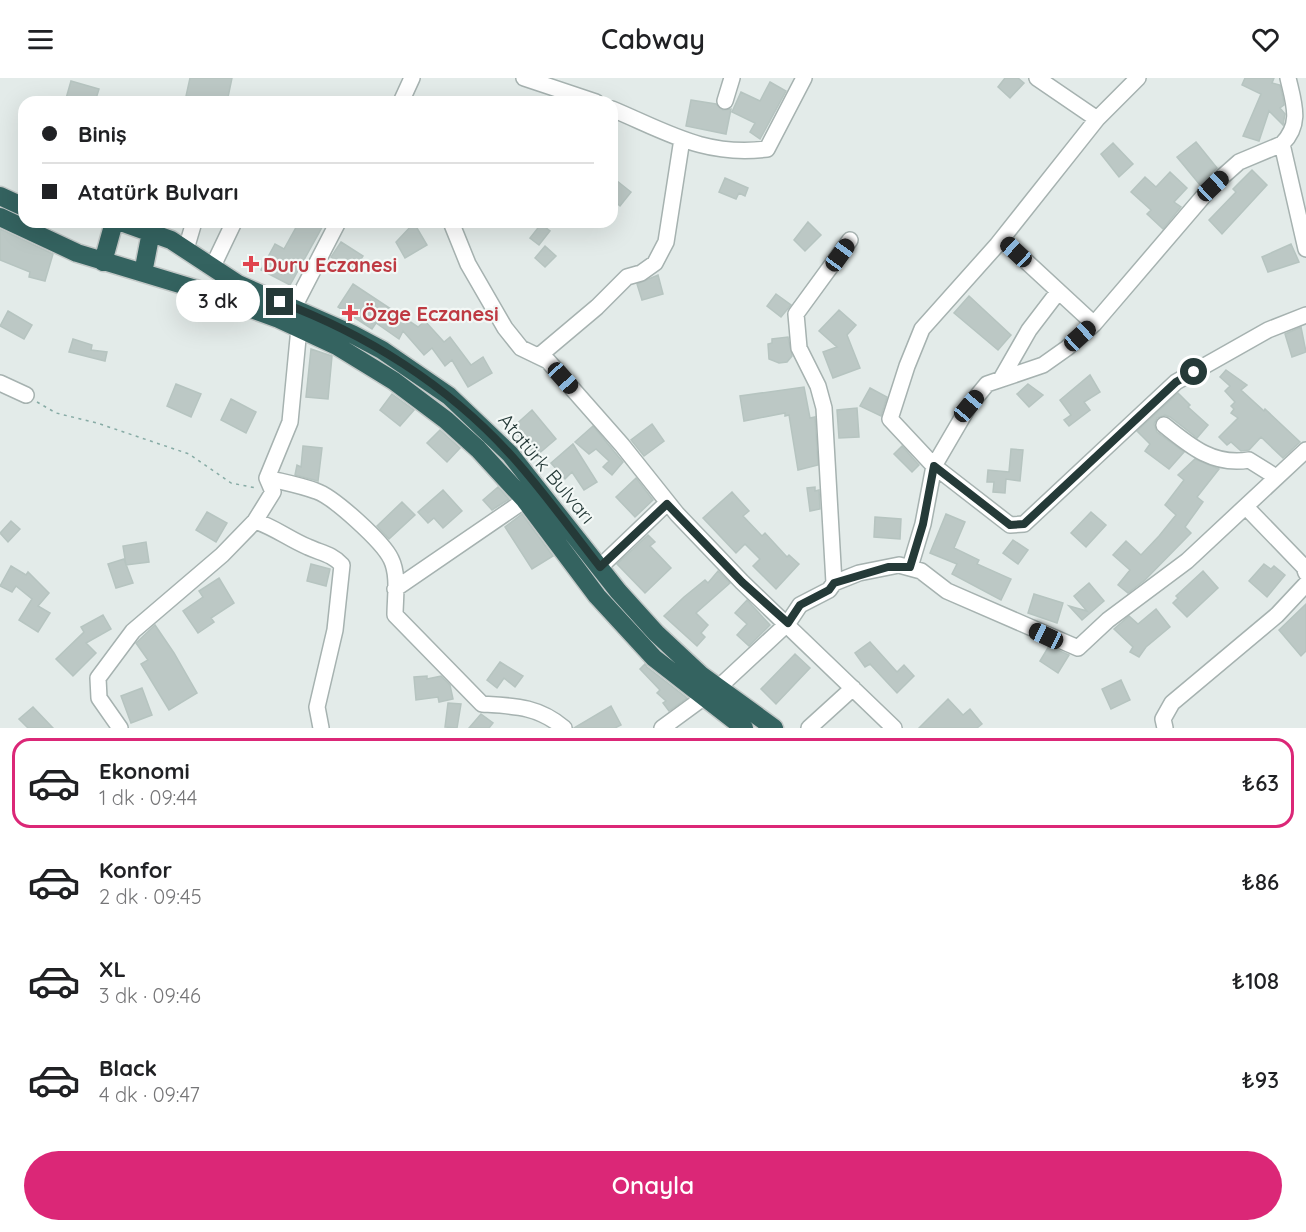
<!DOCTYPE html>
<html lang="tr">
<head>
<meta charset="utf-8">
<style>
  :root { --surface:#fff; --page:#f2f2f2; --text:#202124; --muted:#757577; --line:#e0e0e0; --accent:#db2777 }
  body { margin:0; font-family:Quicksand,sans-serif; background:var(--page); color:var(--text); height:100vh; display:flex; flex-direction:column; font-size:22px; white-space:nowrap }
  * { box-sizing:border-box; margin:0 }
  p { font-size:20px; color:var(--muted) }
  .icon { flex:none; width:33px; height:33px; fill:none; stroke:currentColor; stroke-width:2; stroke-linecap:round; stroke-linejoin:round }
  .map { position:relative; height:650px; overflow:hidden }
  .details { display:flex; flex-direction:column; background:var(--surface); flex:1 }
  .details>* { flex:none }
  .banner { position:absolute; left:18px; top:18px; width:600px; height:132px; border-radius:18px; box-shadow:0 6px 24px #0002; display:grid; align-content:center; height:132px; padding:0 24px; background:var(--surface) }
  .end { position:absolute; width:27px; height:27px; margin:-14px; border:8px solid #253a38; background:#fff; box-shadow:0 0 0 3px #fff }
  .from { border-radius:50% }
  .bubble { position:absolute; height:42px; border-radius:21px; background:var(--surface); box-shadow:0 6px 24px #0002; font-size:20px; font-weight:600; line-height:42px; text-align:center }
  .car { position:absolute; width:18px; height:36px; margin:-18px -9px; border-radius:8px; box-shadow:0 0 4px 2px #0007; background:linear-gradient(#222 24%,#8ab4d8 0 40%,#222 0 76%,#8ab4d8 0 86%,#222 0) }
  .banner b { display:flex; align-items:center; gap:21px; height:57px; font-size:22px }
  .banner b+b { border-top:2px solid var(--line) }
  .banner i { width:15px; height:15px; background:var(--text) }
  ul { padding:10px 0 0; list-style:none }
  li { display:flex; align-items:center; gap:18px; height:90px; margin:0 12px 9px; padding:0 12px; border:3px solid transparent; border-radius:18px }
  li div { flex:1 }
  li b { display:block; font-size:22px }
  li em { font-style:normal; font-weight:600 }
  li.selected { border-color:var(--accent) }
  li>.icon { width:54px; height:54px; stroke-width:1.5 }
  .primary-button { display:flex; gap:12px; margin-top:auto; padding:12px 24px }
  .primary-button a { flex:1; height:69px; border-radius:36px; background:var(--accent); color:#fff; font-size:24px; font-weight:600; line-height:69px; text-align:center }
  header { display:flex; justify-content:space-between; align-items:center; height:78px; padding:0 24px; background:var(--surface); font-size:27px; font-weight:600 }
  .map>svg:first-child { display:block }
</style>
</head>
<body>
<header><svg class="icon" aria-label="menu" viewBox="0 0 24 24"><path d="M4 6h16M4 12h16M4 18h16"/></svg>Cabway<svg class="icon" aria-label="heart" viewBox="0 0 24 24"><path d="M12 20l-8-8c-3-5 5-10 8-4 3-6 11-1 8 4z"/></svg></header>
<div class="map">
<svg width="1306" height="650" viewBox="0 0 1306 650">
  <rect width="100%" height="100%" fill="#e3ebe9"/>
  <path fill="#bcc8c5" stroke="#b6c4c0" stroke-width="1.5" d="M190,0H232L227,24L186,18Z
    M1005,0H1018L1024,5L1010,20L998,9Z
    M1245,0H1274L1272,5L1280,7L1283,20L1284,27L1280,30L1285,36L1283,47L1269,33L1259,63L1243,58L1261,16L1242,7Z
    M71,3L99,11L95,24H65Z
    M770,4L786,13L760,61L750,54L755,45L732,34L741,14L760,23Z
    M691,22L716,26L723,32L731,31L726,56L686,48Z
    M1196,64L1217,90L1200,107L1177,79Z
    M1113,65L1133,86L1119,99L1101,76Z
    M1252,92L1267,107L1222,156L1209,142L1236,114L1233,111Z
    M1170,94L1187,110L1174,124L1181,129L1163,151L1147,136L1151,132L1131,114L1145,99L1156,109Z
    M612,99L631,114L620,128L612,121Z
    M725,100L748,110L745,118L739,115L736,121L719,114Z
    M299,144H325L290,207L261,192L275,166L284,171Z
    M808,144L821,157L805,173L794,162Z
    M414,145L427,167L405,180L396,164Z
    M541,146L550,153L539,167L530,160Z
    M0,151L53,176L45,203L29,199L30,194L0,182Z
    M341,164L363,178L353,194L331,179Z
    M1291,166L1299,184L1268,194L1262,179Z
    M545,168L556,178L545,189L535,180Z
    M658,197L663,216L642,222L637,206Z
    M353,206L418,249L425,243L444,264L450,259L471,287L483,279L492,295L468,309L452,282L445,288L432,270L424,277L403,253L399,261L376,245L372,251L338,229Z
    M776,216L791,227L781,239L767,228Z
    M969,218L1011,257L998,272L954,235Z
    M839,232L856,247L847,257L860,290L833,300L823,274L837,269L819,253Z
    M8,233L32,247L24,261L0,248Z
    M1301,249L1306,274L1292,279L1285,256Z
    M788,259L792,278L787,284L779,285L769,281L768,266L772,265V261Z
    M73,261L92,267L91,272L107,274L105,283L69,274Z
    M311,271L332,278L328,321L306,319Z
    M1226,292L1247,307L1241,312L1264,333L1265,331L1300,364L1283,380L1261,359L1249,372L1241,373L1231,364L1227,367L1219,359L1238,340L1231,335L1234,331L1231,328L1235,324L1225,313L1230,308L1220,299Z
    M1090,297L1100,314L1084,324L1090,332L1069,348L1064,342L1071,337L1060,322Z
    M176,306L201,316L191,339L167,328Z
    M1028,306L1043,317L1029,329L1017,316Z
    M804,309L810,340L815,339L818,387L798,392L789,337L785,338V335L744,343L740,318Z
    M870,310L887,319L881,338L860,328Z
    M1178,315L1190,327L1188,329L1208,347L1197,360L1170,339L1165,337L1157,340L1154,346L1157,354L1184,374L1169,391L1145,373L1150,366L1137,353Z
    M392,316L414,332L400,348L380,332Z
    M231,321L256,334L246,355L221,342Z
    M857,330L859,359L839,360L837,332Z
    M532,332L556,361L536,378L512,350Z
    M652,346L664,363L644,378L631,362Z
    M593,348L623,384L612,397L603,389L609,383L596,371L589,376L575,364Z
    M440,352L460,370L447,384L427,365Z
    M573,366L597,404L584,412L572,394L565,401L551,385Z
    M303,368L322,370L318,403L295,397L297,387L301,389Z
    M902,368L919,387L912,394L894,376Z
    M1011,371L1023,372L1020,403L1006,401L1005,415L993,414L994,404H987L988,392L1009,394Z
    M1195,381L1219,391L1197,419L1203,424L1185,449L1191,455L1145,502L1128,515L1118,507L1130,492L1113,477L1126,463L1141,477L1159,458L1176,437L1165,427L1184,402L1178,397Z
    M636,400L653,422L635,439L616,419Z
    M498,409L509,421L492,432L483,422Z
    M815,409V413L819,412L820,431L810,433L807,410Z
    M443,412L462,433L443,450L434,440L428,445L418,434Z
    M732,414L749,433L743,438L762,458L765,455L787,479L789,477L799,486L776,511L753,488L760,481L745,466L736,475L703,440Z
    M402,424L415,437L389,461L377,448Z
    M207,434L227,445L216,464L196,452Z
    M1091,434L1106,447L1086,469L1071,455Z
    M522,436L553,478L532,491L505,449Z
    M946,436L965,444L954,470L979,482L977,486L1011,501L1001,522L952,496L957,486L930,475Z
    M875,439L901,441L900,461L874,459Z
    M11,443L20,451L8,464L0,455Z
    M648,457L655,464L650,468L671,490L645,515L617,486Z
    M1013,462L1028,472L1018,486L1003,475Z
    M146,464L149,484L126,487L123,468Z
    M124,481L133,505L116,510L108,486Z
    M311,486L330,491L326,508L307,503Z
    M1264,486L1271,491L1274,488L1285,497L1267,519L1249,503Z
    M11,488L26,497L28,494L49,515L38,528L50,535L38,554L19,542L32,521L16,508L12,514L0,508Z
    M718,493L730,505L696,535L708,547L701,555L705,559L697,568L664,538L684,519L705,502L708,505Z
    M1203,493L1218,510L1187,539L1173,525L1178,520L1176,518Z
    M219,500L234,525L211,540L214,544L198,555L183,533L203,519L199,513Z
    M1089,505L1104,523L1082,542L1069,528L1087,533L1074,518Z
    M1034,516L1063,525L1057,545L1028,535Z
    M747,522L770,547L749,568L737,557L747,546L735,535Z
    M1306,526V573L1301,578L1279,552Z
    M1156,531L1170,549L1146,569L1139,579L1130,574L1133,569L1114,551L1129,538L1138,546Z
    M103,537L111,551L86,565L96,575L73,598L56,581L84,554L81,549Z
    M155,547L174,575L197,615L169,632L141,586L148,582L136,565Z
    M870,564L897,594L904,587L914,598L897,615L870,586L865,589L855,575Z
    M1049,568L1069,577L1058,595L1040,583Z
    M795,576L810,590L776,626L761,611Z
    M500,584L523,598L515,609L504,600L497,610L487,602Z
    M645,586L647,589L687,620L669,633L663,625L666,623L657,615L660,612L640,591Z
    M427,598V601L441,598L450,607L453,621L439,624L438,619L416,622L414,599Z
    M1121,602L1130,622L1111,631L1102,611Z
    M142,610L152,637L131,645L121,618Z
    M948,621L963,637L970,631L982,646L977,650H919Z
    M448,625L461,626L457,650L445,649Z
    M611,628L621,647L615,650H574Z
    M33,629L53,650H28L19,641Z
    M481,636L493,645L489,650H469Z"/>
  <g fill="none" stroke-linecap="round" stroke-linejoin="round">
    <defs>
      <path id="minor" d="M524,0L596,24
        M1037,0L1097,41
        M1138,0L1097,41L997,167L922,251L907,288L890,341L934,388L1010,447L1024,446L1176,304L1268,252L1306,237
        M725,23L732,0
        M401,24L412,0
        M612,31C667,54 705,79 767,71L804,0
        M1282,66C1302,46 1294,26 1288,0
        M451,144L468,186L505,250L521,270L548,283L622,367L677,436L742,504L894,650
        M1002,161L1094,246
        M186,171L194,144
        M212,190L234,144
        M294,229L338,144
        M540,277L597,229L627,199L641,195L655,185L666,164L682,61
        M1001,301L1029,252L1058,214
        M0,305L26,317
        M1164,347C1191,369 1214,388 1249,382L1276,399
        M267,400C283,404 300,407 316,413C334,419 383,464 391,481C399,497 395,520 395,537L482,626C514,628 538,628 564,650
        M1247,430L1304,489L1306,495
        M255,443C274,449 289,461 308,469C321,475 332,476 342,487L335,552L317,629L321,650
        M600,489L667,425
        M910,489L923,446L934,388L969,328L987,306L1043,287L1067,270L1094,246L1213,107L1239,84L1282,66L1306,171
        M834,505L824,330L818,308L799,270L796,236L850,162
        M395,511L525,422
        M718,610L788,545L800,527L829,512L834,505L859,495L899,487L921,493L947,513L1078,570L1108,542L1187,483L1306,372
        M120,650L99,620L98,600L133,553L222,477L255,443L273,414L267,400L290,344L299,250
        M662,650L703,620
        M809,650L853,610
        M1165,650L1163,641L1172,625L1277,537L1306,506"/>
      <path id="highway" d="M0,118L24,129
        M0,139L77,175L196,211L279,241L337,268L394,303L446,342L478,371L525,422L597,518L654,580L744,650
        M121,144L171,162L238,206L352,256L382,272L449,318L510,376L618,513L656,555L701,597L774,650
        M103,184L114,144
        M143,195L151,154"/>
    </defs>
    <use href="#minor" stroke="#a6b2b0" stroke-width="18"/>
    <use href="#highway" stroke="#c2c8c7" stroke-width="21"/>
    <path stroke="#87aba5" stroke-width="1.5" stroke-dasharray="3 4.5" stroke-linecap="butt" d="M37,324L56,335L97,345L189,376L231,405L256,410"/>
    <use href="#minor" stroke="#fff" stroke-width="15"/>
    <use href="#highway" stroke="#346360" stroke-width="18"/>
  </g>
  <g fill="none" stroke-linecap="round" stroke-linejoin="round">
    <path stroke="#253a38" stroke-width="8" d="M280,224C366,256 447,307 509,375C542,411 570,451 600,489L667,426L742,504L788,545L800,527L829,512L834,505L888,489H910L923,446L934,388L1010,447L1024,446L1176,304L1194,294"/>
  </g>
  <g fill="#e0444e" stroke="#f3f8f6" stroke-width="2">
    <path d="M248 177h6v6h6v6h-6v6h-6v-6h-6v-6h6z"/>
    <path d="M347 226h6v6h6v6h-6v6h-6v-6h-6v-6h6z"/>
  </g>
  <g text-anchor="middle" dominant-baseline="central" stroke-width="4.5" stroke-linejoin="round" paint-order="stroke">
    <g font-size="20" font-weight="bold" fill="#be3a42" stroke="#f3f8f6" text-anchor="start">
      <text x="263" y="186">Duru Eczanesi</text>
      <text x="362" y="235">Özge Eczanesi</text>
    </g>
    <g font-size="20" fill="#253a38" stroke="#f3f8f6">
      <text transform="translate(547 390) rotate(50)">Atatürk Bulvarı</text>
    </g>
  </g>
</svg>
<i class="end from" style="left:1194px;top:294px"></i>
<i class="end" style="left:280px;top:224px"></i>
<div class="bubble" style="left:176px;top:202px;width:84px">3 dk</div>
<i class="car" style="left:1213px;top:108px;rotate:47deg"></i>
<i class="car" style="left:1016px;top:174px;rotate:313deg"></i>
<i class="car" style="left:840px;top:177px;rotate:36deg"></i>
<i class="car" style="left:1080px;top:258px;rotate:48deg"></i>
<i class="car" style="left:563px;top:300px;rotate:138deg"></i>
<i class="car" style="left:969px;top:328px;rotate:40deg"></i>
<i class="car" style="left:1046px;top:558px;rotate:295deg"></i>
<div class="banner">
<b><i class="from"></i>Biniş</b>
<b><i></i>Atatürk Bulvarı</b>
</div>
</div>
<section class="details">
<ul>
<li class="selected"><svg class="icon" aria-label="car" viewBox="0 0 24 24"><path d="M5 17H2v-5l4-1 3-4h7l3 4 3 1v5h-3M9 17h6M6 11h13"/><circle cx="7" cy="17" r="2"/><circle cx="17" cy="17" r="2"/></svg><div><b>Ekonomi</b><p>1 dk · 09:44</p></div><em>₺63</em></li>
<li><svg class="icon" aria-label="car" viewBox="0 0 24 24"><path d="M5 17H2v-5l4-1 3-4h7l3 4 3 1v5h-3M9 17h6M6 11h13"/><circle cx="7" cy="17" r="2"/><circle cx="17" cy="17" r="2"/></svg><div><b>Konfor</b><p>2 dk · 09:45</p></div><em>₺86</em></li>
<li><svg class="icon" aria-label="car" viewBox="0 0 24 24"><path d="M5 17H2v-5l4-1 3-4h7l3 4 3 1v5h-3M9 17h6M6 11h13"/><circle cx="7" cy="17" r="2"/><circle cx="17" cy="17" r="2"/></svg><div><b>XL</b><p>3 dk · 09:46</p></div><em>₺108</em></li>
<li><svg class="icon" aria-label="car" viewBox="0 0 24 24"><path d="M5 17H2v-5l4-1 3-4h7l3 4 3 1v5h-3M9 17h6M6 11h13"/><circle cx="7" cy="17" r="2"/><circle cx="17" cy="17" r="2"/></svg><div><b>Black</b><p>4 dk · 09:47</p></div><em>₺93</em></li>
</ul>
<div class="primary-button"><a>Onayla</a></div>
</section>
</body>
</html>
